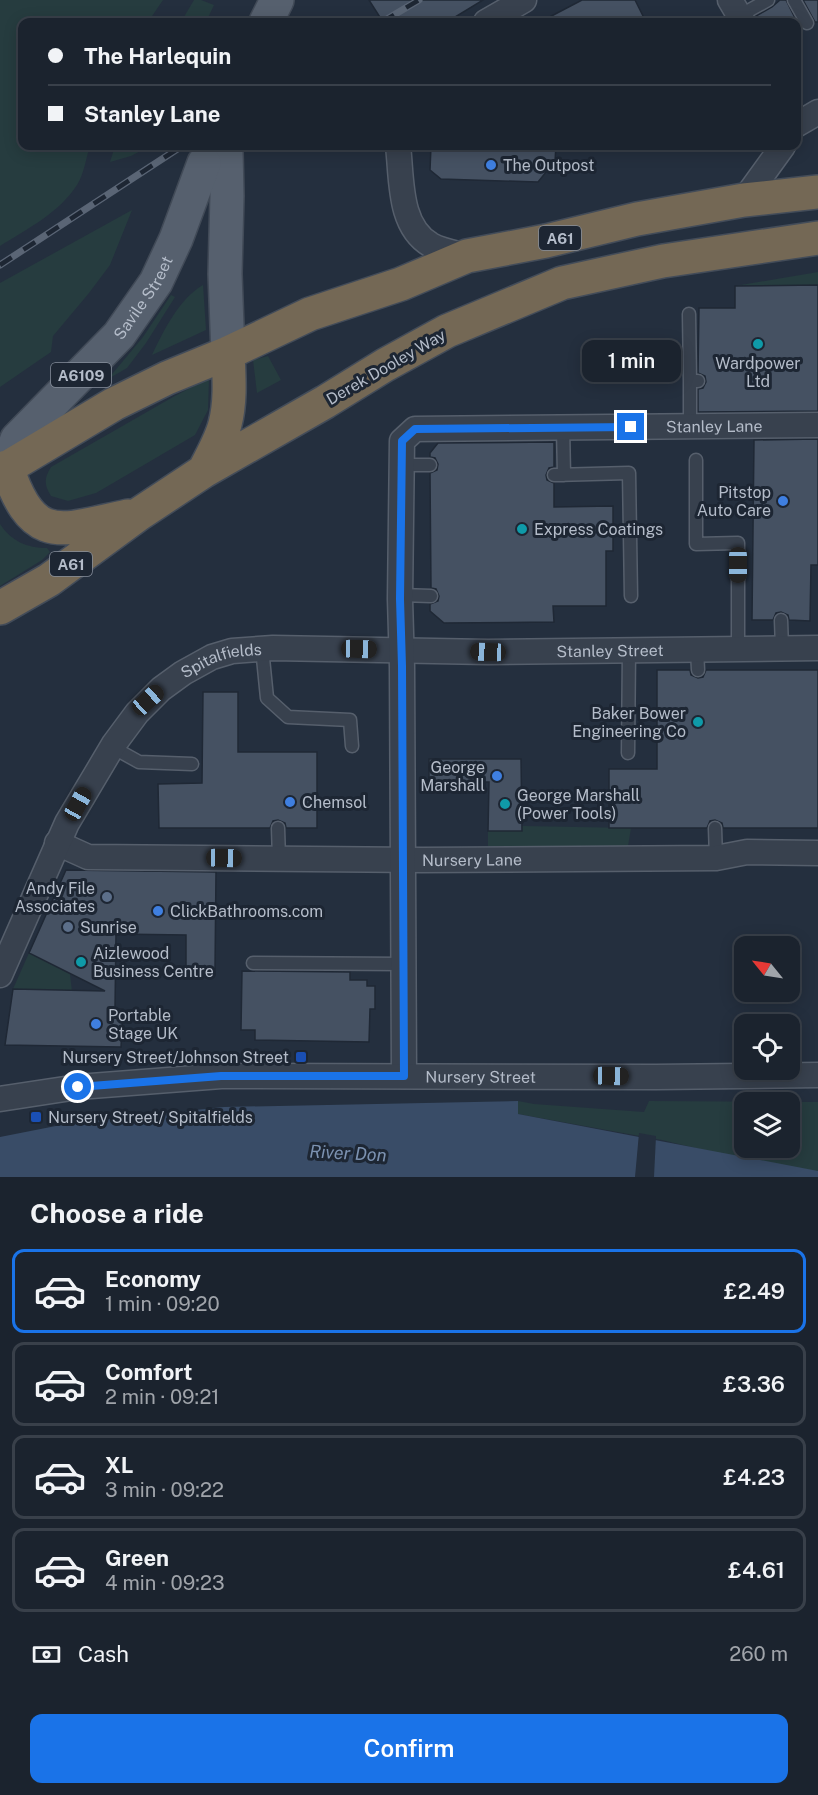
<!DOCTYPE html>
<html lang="en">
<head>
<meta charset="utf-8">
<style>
  :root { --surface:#1b232e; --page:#282f3a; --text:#f1f3f6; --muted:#a0a4aa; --line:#39404a; --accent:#1a73e8 }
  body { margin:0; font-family:"Public Sans",sans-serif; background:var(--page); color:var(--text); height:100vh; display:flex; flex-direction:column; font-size:22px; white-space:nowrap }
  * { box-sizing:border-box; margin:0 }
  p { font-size:20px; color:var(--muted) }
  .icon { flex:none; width:33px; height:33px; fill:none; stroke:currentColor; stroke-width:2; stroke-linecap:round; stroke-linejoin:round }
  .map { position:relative; height:1177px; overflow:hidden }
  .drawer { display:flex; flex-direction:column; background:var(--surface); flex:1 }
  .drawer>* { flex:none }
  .guide { position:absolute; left:18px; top:18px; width:783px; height:132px; border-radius:12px; box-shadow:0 3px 15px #0003,0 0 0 2px var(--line); display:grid; align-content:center; height:132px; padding:0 30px; background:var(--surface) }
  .needle { width:39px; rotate:300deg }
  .fabs { position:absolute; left:734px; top:936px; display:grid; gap:12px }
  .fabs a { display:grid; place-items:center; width:66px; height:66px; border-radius:12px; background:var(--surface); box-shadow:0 3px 15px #0003,0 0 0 2px var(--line); font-size:30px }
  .end { position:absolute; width:27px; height:27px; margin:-14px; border:8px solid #1a73e8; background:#fff; box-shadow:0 0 0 3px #fff }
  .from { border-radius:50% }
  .bubble { position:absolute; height:42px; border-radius:12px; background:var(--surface); box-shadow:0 3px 15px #0003,0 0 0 2px var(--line); font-size:20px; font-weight:600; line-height:42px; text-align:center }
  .car { position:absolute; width:18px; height:36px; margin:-18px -9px; border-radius:8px; box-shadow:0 0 4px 2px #0007; background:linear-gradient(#222 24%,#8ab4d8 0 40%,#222 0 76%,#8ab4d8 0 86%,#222 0) }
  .guide b { display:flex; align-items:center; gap:21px; height:57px; font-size:22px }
  .guide b+b { border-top:2px solid var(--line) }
  .guide i { width:15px; height:15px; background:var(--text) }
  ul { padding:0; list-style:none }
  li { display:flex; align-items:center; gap:18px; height:84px; margin:0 12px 9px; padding:0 18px; border:3px solid var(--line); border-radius:12px }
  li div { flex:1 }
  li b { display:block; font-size:22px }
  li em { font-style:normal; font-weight:600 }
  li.selected { border-color:var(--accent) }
  li>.icon { width:54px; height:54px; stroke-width:1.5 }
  h2 { padding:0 30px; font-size:27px; line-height:72px }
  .pay { display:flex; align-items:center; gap:15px; height:66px; padding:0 30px; font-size:22px }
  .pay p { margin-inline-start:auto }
  .primary-button { display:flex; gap:12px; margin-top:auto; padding:12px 30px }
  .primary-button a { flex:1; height:69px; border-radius:12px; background:var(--accent); color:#fff; font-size:24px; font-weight:600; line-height:69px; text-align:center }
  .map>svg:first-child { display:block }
</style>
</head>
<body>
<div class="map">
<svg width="818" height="1177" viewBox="0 0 818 1177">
  <rect width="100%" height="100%" fill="#242f3e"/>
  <path fill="#263c3f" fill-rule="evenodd" d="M0,0H163L148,22H22V146H90C86,158 84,174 77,185C59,213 27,229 0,246Z
    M194,0H201L214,5L206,22H181Z
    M115,146H150L131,156L110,162Z
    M132,210L110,265L89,293L53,336L51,352L0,387V283Z
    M818,272V285L735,286Z
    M203,285L206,330L152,355C164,330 179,299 203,285Z
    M171,295L175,297L146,343L127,368L108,379L143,337Z
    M268,356L281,380L257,393L253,360Z
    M209,378L208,410L195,435L96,493L68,501L51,496C44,485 44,478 51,467L173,397Z
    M0,524C11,541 27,548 47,548L50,552L42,560L0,586Z
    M522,826L631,828L628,846H488V831Z
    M29,953L70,974L75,1018L60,990L13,989Z
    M518,1101L534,1104L644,1112L649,1101L818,1102V1177L662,1140L518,1114ZM744,1102H789V1148H744Z"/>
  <path fill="#394c67" d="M518,1101V1114L818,1171V1177H0V1137L71,1123L224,1107Z"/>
  <path fill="#242f3e" d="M639,1133L656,1136L654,1177H635Z"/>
  <path fill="#455162" stroke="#1f2835" stroke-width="1.5" d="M369,0H483L447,22H383Z
    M582,0H635L646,22H540Z
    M780,0H786L797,22H757L756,16L772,7Z
    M803,0H818V22H815Z
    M431,146H556L555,161L538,182L441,179L430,170Z
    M818,285V411L698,412V389L703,388L706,382L705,376L698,373L699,308H735V286Z
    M818,439V565H811L810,621L789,620L788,615L781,612L776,613L773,620H752L754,440Z
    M554,442V467L549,468L546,475L547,480L554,483V507L613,506V551H606V606H553L554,622L444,623L430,611V604L438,601L439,596L436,589L431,588L430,473L437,470L438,464L435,458L430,457V453L438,443Z
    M657,670H690L691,675L698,678L703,677L706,670H818V828H723L722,823L715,820L710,821L707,828H609V769H657Z
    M203,692H238V752H317V828H286L285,823L278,820L273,821L270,828H159L158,784L202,783Z
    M429,759H521L522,831H488L489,782H429Z
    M66,870L216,872L215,969H186V935L116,934L115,1009H123L121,1047L5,1045L13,989L105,991L29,953Z
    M242,971L350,972V980H367V986H375V1009H370L369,1042L255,1040V1030H241Z"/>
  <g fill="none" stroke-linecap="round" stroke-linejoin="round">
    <defs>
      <path id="lane" d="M794,0L807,23
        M739,16L768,0
        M689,314L690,381
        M690,426V381H698
        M563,427L564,475
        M696,460V544L738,543V648
        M402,465H430
        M554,475L629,473L631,596
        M400,595L431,596
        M781,620L782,648
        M262,648L267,698L288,717L350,720L352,746
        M697,649L698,670
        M112,747L139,762L192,764
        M628,753L629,650
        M278,828L279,859
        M715,828L716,858
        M253,963L404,964"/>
      <g id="street">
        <path d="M730,0L743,22"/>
        <path d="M486,22L524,0"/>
        <path d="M796,125L818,112"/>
        <path d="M398,146C402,178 398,226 431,245C442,251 455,253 467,256"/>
        <path d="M744,200L783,146"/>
        <path id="s1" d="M57,843L88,857L422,860L716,858L747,852L818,853"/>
        <path id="s2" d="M0,975L67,823L114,744L137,713L161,689L183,673L212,657L232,651L273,648L488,652L818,648"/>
        <path id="s3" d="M404,1076L402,667L400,599L402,441L415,429L818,425"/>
        <path id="s4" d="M0,1099L78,1087L221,1076L656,1077L818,1075"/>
      </g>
      <g id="primary">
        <path d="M266,22L277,0"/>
        <path d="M226,151L227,196L225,274L228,353"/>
        <path id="s5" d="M7,467L17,439L119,335L156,282L176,239L204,163"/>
      </g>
      <path id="highway" d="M7,467C33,547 61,530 128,516
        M204,471C212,455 221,440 225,424C231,401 229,376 228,353
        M0,472L114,404L167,378L228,353L310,314L401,284L467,256L546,241L637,219L744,200L818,192
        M0,608L49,580L139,514L204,471L325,402L385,365L447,331L562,283L663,261L818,238"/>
    </defs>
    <use href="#lane" stroke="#565f6c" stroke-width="15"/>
    <use href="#street" stroke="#565f6c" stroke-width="27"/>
    <use href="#primary" stroke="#414a57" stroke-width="36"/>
    <use href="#highway" stroke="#434c59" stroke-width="36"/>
    <use href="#lane" stroke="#38414e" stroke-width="12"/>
    <use href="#street" stroke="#38414e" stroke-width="24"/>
    <use href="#primary" stroke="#56606e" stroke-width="33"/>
    <use href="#highway" stroke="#746855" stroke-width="33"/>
    <defs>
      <path id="rail" d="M382,22L419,0
        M0,265L182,146"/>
    </defs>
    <use href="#rail" stroke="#5a6575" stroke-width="7"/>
    <use href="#rail" stroke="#1d2633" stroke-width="4.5" stroke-dasharray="14" stroke-linecap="butt"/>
  </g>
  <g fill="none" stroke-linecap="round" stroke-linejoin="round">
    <path stroke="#1a73e8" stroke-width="8" d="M78,1087L221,1076H404L402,666L400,599L402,441L415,429L631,427"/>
  </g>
  <g fill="#3f7fe0" stroke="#1d2633" stroke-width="2">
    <circle cx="491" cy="165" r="6"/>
    <circle cx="783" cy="501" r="6"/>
    <circle cx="497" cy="776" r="6"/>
    <circle cx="290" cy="802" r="6"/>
    <circle cx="158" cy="911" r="6"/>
    <circle cx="96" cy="1024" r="6"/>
  </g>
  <g fill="#0f9aa8" stroke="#1d2633" stroke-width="2">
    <circle cx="758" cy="344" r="6"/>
    <circle cx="522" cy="529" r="6"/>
    <circle cx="698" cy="722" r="6"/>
    <circle cx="505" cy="804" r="6"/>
    <circle cx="81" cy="962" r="6"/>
  </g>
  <g fill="#5c6f8a" stroke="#1d2633" stroke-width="2">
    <circle cx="107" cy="897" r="6"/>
    <circle cx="68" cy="927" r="6"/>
  </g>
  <g fill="#1a4fb4" stroke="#1d2633" stroke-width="2">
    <rect x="295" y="1051" width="12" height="12" rx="3"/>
    <rect x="30" y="1111" width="12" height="12" rx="3"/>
  </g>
  <g text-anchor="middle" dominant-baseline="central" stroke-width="6" stroke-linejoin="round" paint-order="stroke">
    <g fill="#1d2633" stroke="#878f9c" stroke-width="1.5">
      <rect x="539" y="226" width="42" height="24" rx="4.5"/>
      <rect x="51" y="363" width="60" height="24" rx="4.5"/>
      <rect x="50" y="552" width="42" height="24" rx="4.5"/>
    </g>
    <g font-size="15" font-weight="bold" fill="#b4bcc9">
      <text x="560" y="238">A61</text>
      <text x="81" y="375">A6109</text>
      <text x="71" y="564">A61</text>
    </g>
    <g font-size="16" fill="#b4bcc9" stroke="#1d2633" text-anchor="start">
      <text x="503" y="165">The Outpost</text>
      <text x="758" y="363" text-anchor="middle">Wardpower<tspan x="758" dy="18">Ltd</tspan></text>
      <text x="771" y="492" text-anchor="end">Pitstop<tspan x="771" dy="18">Auto Care</tspan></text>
      <text x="534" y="529">Express Coatings</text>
      <text x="686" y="713" text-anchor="end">Baker Bower<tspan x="686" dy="18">Engineering Co</tspan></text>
      <text x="485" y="767" text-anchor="end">George<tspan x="485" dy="18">Marshall</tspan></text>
      <text x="517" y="795">George Marshall<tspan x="517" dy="18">(Power Tools)</tspan></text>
      <text x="302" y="802">Chemsol</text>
      <text x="95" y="888" text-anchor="end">Andy File<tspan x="95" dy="18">Associates</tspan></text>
      <text x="170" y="911">ClickBathrooms.com</text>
      <text x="80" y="927">Sunrise</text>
      <text x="93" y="953">Aizlewood<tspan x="93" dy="18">Business Centre</tspan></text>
      <text x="108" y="1015">Portable<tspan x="108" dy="18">Stage UK</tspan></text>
      <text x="289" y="1057" text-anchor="end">Nursery Street/Johnson Street</text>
      <text x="48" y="1117">Nursery Street/ Spitalfields</text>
    </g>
    <g font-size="16" fill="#b4bcc9" stroke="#1d2633">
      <text stroke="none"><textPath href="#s5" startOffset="220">Savile Street</textPath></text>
      <text transform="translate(386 367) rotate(-30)">Derek Dooley Way</text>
      <text stroke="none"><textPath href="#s3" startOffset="952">Stanley Lane</textPath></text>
      <text stroke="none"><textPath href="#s2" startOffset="790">Stanley Street</textPath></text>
      <text stroke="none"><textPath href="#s2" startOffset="399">Spitalfields</textPath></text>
      <text stroke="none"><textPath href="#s1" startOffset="418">Nursery Lane</textPath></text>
      <text stroke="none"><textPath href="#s4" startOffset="482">Nursery Street</textPath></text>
    </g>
    <g font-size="18" font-style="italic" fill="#7c92b1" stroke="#1d2633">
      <text transform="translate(348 1153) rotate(3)">River Don</text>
    </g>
  </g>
</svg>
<div class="fabs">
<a><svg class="needle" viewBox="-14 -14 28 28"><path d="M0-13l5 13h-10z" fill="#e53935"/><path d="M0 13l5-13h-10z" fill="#a0a4aa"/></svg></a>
<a><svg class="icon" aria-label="locate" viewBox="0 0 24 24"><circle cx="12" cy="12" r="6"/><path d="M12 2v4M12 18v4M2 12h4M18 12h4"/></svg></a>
<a><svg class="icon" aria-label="layers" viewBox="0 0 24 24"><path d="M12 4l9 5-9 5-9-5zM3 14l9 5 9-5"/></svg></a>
</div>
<i class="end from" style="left:78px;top:1087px"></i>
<i class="end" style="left:631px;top:427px"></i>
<div class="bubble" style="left:582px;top:340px;width:99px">1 min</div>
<i class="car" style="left:738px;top:565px;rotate:180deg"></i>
<i class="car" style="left:359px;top:649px;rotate:91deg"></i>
<i class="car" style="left:488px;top:652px;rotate:272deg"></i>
<i class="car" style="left:148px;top:700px;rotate:48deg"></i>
<i class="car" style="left:78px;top:804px;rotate:29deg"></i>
<i class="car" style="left:224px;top:858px;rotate:91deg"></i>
<i class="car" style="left:611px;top:1076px;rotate:91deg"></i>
<div class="guide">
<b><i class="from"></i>The Harlequin</b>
<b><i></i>Stanley Lane</b>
</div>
</div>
<section class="drawer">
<h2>Choose a ride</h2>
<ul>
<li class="selected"><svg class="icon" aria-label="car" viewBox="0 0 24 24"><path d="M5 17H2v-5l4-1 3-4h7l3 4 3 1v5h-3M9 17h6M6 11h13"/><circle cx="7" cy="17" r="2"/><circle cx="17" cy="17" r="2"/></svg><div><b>Economy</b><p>1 min · 09:20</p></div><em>£2.49</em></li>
<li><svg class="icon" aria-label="car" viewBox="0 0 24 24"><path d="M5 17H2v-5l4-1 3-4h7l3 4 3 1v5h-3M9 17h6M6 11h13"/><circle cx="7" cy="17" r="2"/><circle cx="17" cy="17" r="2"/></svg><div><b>Comfort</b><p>2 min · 09:21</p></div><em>£3.36</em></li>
<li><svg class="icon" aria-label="car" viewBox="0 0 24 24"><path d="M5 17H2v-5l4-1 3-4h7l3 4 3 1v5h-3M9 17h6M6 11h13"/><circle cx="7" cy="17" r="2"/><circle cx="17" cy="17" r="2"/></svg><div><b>XL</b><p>3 min · 09:22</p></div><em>£4.23</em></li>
<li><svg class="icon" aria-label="car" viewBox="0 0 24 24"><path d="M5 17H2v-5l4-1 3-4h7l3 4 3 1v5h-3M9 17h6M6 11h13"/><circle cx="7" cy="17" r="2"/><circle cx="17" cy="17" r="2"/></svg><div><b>Green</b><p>4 min · 09:23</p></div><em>£4.61</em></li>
</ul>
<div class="pay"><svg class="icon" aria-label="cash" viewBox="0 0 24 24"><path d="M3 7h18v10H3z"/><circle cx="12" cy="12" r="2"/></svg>Cash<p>260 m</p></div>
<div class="primary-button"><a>Confirm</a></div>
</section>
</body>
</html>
